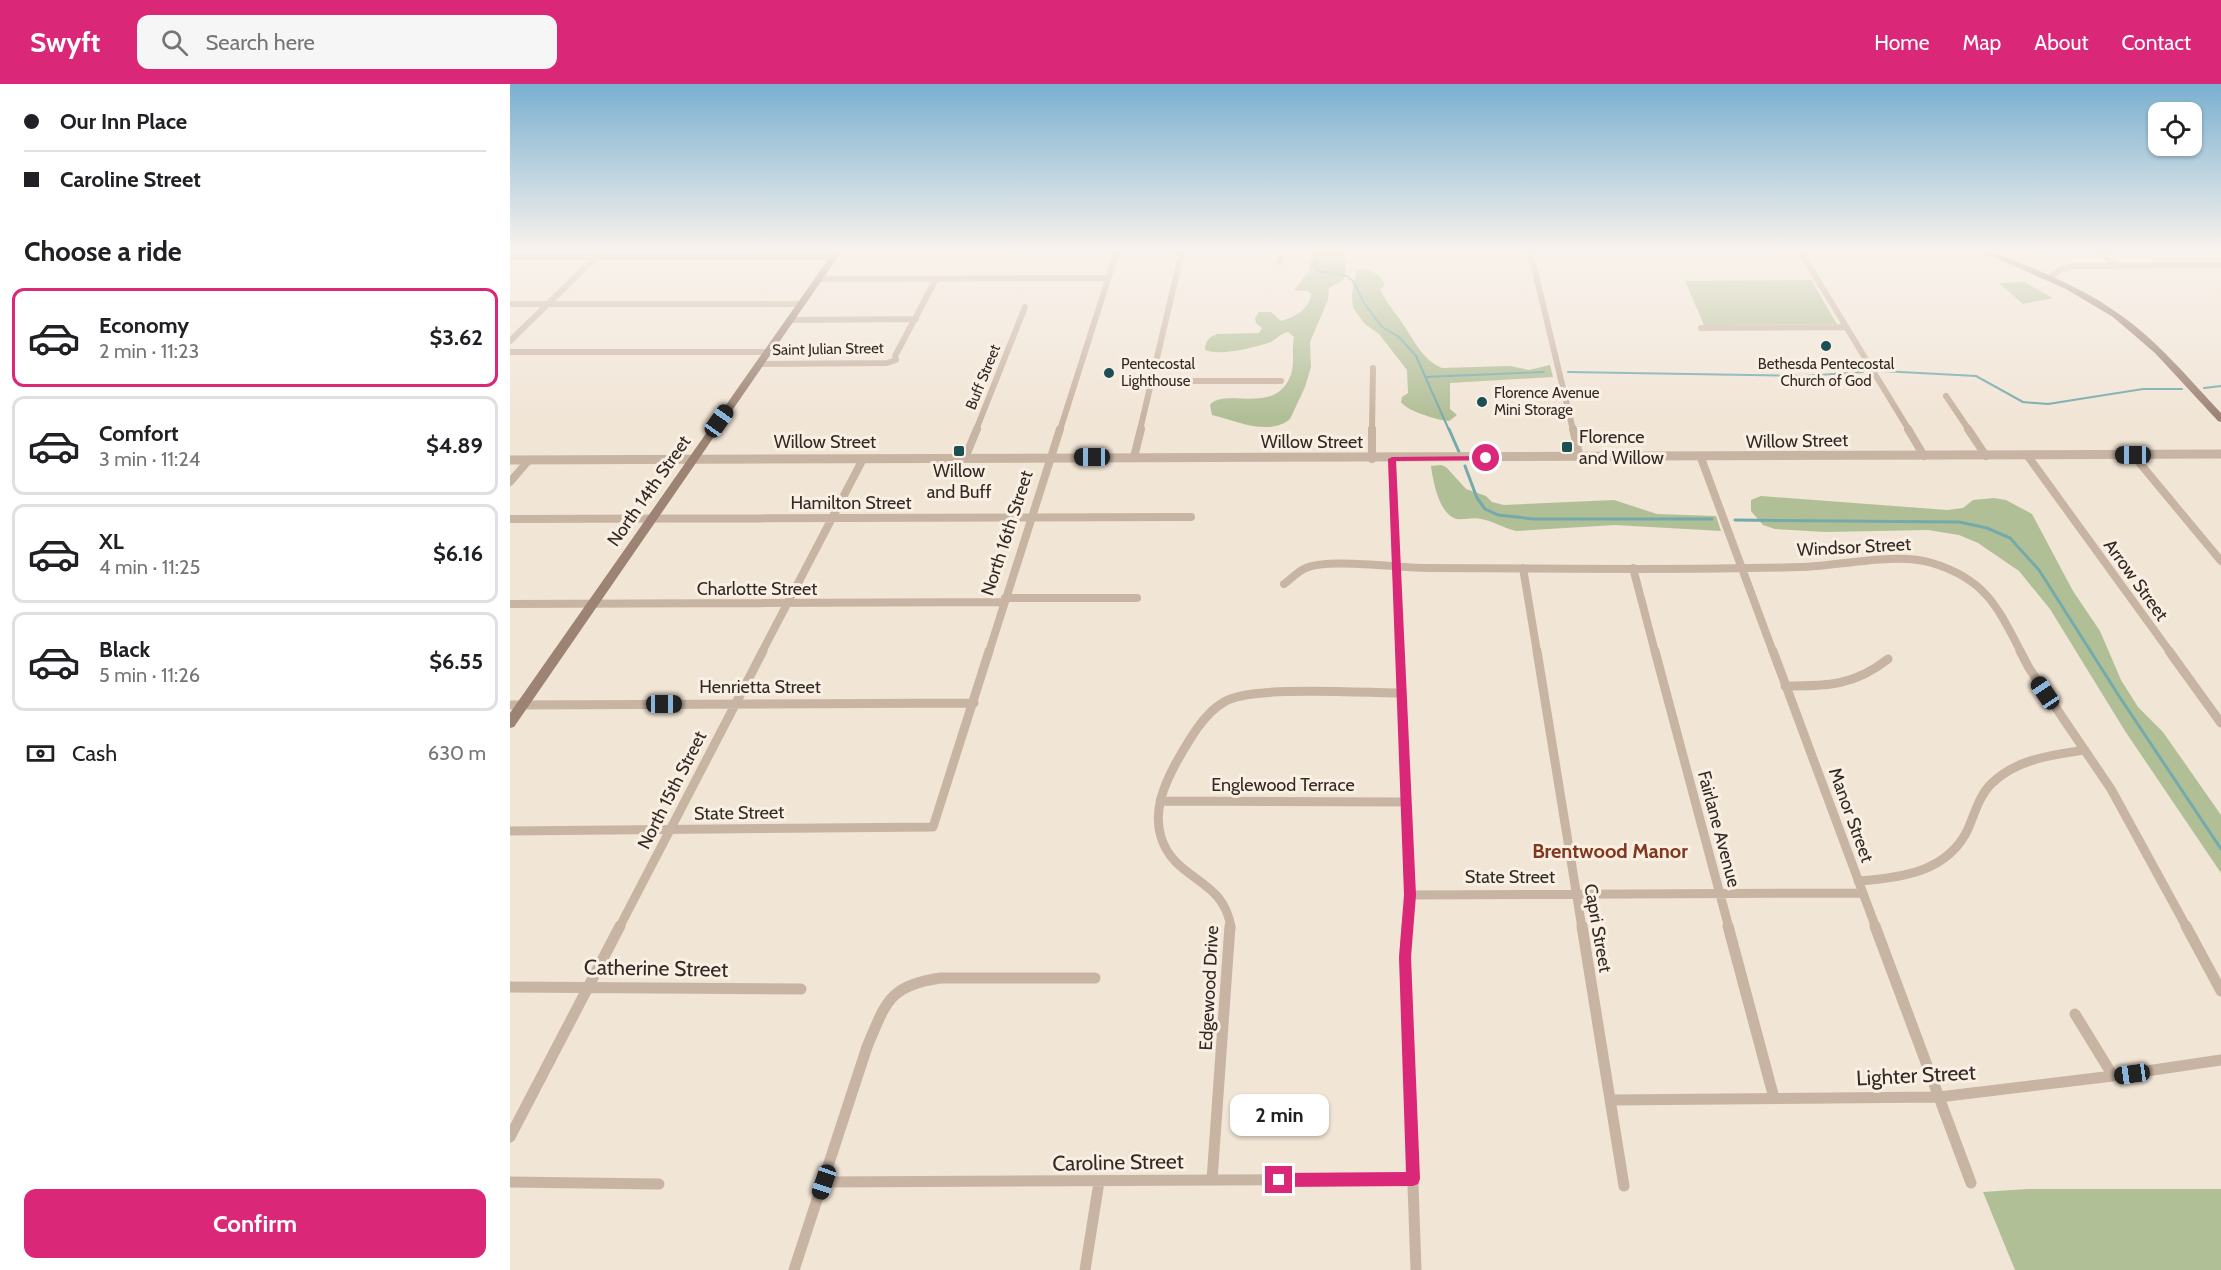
<!DOCTYPE html>
<html lang="en">
<head>
<meta charset="utf-8">
<style>
  :root { --surface:#fff; --page:#f6f6f6; --text:#202124; --muted:#757577; --line:#e0e0e0; --accent:#db2777 }
  body { margin:0; font-family:Cabin,sans-serif; background:var(--page); color:var(--text); height:100vh; display:flex; flex-direction:column; font-size:22px; white-space:nowrap }
  * { box-sizing:border-box; margin:0 }
  p { font-size:20px; color:var(--muted) }
  .icon { flex:none; width:33px; height:33px; fill:none; stroke:currentColor; stroke-width:2; stroke-linecap:round; stroke-linejoin:round }
  .map { position:relative; flex:1; overflow:hidden }
  .details { display:flex; flex-direction:column; background:var(--surface); width:510px }
  .details>* { flex:none }
  .hud { display:grid; align-content:center; height:132px; padding:0 24px; background:var(--surface) }
  .tools { position:absolute; left:1638px; top:18px; display:grid; gap:12px }
  .tools a { display:grid; place-items:center; width:54px; height:54px; border-radius:12px; background:var(--surface); box-shadow:0 2px 4px #0004; font-size:30px }
  .end { position:absolute; width:27px; height:27px; margin:-14px; border:8px solid #db2777; background:#fff; box-shadow:0 0 0 3px #fff }
  .from { border-radius:50% }
  .bubble { position:absolute; height:42px; border-radius:12px; background:var(--surface); box-shadow:0 2px 4px #0004; font-size:20px; font-weight:800; line-height:42px; text-align:center }
  .car { position:absolute; width:18px; height:36px; margin:-18px -9px; border-radius:8px; box-shadow:0 0 4px 2px #0007; background:linear-gradient(#222 24%,#8ab4d8 0 40%,#222 0 76%,#8ab4d8 0 86%,#222 0) }
  .hud b { display:flex; align-items:center; gap:21px; height:57px; font-size:22px }
  .hud b+b { border-top:2px solid var(--line) }
  .hud i { width:15px; height:15px; background:var(--text) }
  ul { padding:0; list-style:none }
  li { display:flex; align-items:center; gap:18px; height:99px; margin:0 12px 9px; padding:0 12px; border:3px solid var(--line); border-radius:12px }
  li div { flex:1 }
  li b { display:block; font-size:22px }
  li em { font-style:normal; font-weight:800 }
  li.selected { border-color:var(--accent) }
  li>.icon { width:54px; height:54px; stroke-width:1.5 }
  h2 { padding:0 24px; font-size:27px; line-height:72px }
  .pay { display:flex; align-items:center; gap:15px; height:66px; padding:0 24px; font-size:22px }
  .pay p { margin-inline-start:auto }
  .button { display:flex; gap:12px; margin-top:auto; padding:12px 24px }
  .button a { flex:1; height:69px; border-radius:12px; background:var(--accent); color:#fff; font-size:24px; font-weight:800; line-height:69px; text-align:center }
  header { display:flex; align-items:center; gap:36px; box-sizing:border-box; height:84px; padding:0 30px; background:var(--accent); color:#fff }
  header strong { font-size:28px }
  nav { display:flex; gap:33px; margin-inline-start:auto; font-size:21px }
  .search { width:420px; height:54px; background:var(--page); display:flex; align-items:center; gap:15px; box-sizing:border-box; padding:0 21px; border-radius:12px; color:var(--muted); font-size:22px }
  main { display:flex; flex:1; min-height:0 }
  .map>svg:first-child { display:block }
</style>
</head>
<body>
<header>
<strong>Swyft</strong>
<div class="search"><svg class="icon" aria-label="search" viewBox="0 0 24 24"><circle cx="10" cy="10" r="6"/><path d="M15 15l6 6"/></svg>Search here</div>
<nav><a>Home</a><a>Map</a><a>About</a><a>Contact</a></nav>
</header>
<main>
<section class="details">
<div class="hud">
<b><i class="from"></i>Our Inn Place</b>
<b><i></i>Caroline Street</b>
</div>
<h2>Choose a ride</h2>
<ul>
<li class="selected"><svg class="icon" aria-label="car" viewBox="0 0 24 24"><path d="M5 17H2v-5l4-1 3-4h7l3 4 3 1v5h-3M9 17h6M6 11h13"/><circle cx="7" cy="17" r="2"/><circle cx="17" cy="17" r="2"/></svg><div><b>Economy</b><p>2 min · 11:23</p></div><em>$3.62</em></li>
<li><svg class="icon" aria-label="car" viewBox="0 0 24 24"><path d="M5 17H2v-5l4-1 3-4h7l3 4 3 1v5h-3M9 17h6M6 11h13"/><circle cx="7" cy="17" r="2"/><circle cx="17" cy="17" r="2"/></svg><div><b>Comfort</b><p>3 min · 11:24</p></div><em>$4.89</em></li>
<li><svg class="icon" aria-label="car" viewBox="0 0 24 24"><path d="M5 17H2v-5l4-1 3-4h7l3 4 3 1v5h-3M9 17h6M6 11h13"/><circle cx="7" cy="17" r="2"/><circle cx="17" cy="17" r="2"/></svg><div><b>XL</b><p>4 min · 11:25</p></div><em>$6.16</em></li>
<li><svg class="icon" aria-label="car" viewBox="0 0 24 24"><path d="M5 17H2v-5l4-1 3-4h7l3 4 3 1v5h-3M9 17h6M6 11h13"/><circle cx="7" cy="17" r="2"/><circle cx="17" cy="17" r="2"/></svg><div><b>Black</b><p>5 min · 11:26</p></div><em>$6.55</em></li>
</ul>
<div class="pay"><svg class="icon" aria-label="cash" viewBox="0 0 24 24"><path d="M3 7h18v10H3z"/><circle cx="12" cy="12" r="2"/></svg>Cash<p>630 m</p></div>
<div class="button"><a>Confirm</a></div>
</section>
<div class="map">
<svg width="1711" height="1186" viewBox="0 0 1711 1186">
  <rect width="100%" height="100%" fill="#f1e5d6"/>
  <path fill="#b1bf97" d="M800,167H835L836,188L833,196L819,204L818,216L800,258L801,283L795,303L780,335C759,353 724,336 702,331L700,321C714,303 762,331 779,295C786,282 781,267 784,253L778,248C768,250 766,257 758,259C742,264 711,272 695,266C695,257 699,253 707,250L749,249L752,244L746,239L745,234L749,228H761L771,237C785,233 800,225 801,210L798,207L784,206L800,186Z
    M847,185C860,185 870,189 875,201L870,205C875,216 881,224 888,233C902,251 910,275 932,284L1000,282L1019,286L1040,281L1043,293L940,299V325L947,331L939,337C927,336 897,327 891,318L892,313L898,309L897,286L869,250L855,240L843,224L842,210Z
    M1301,196L1327,240L1194,241L1175,197Z
    M1514,198L1543,214L1513,220L1489,199Z
    M931,381L936,383L956,405L976,412L982,418L994,421L1104,416L1147,430L1206,432L1211,447L1105,441L1006,447C994,444 983,437 971,435C963,433 955,436 947,435C929,431 923,397 921,382Z
    M1251,412L1437,426L1453,424L1463,416L1484,414L1496,416L1522,430L1563,507L1590,547L1611,596L1628,623L1653,648L1711,731V789L1615,647L1540,525L1509,487L1468,459L1449,451L1418,446L1316,448L1265,445L1253,441L1241,427V416Z
    M1518,1105H1711V1186H1505L1473,1108Z"/>
  <g fill="none" stroke-linecap="round" stroke-linejoin="round">
    <path stroke="#75aaad" stroke-width="2" d="M805,167L807,187L837,192L843,197L854,219L872,243L889,253L906,272L939,346
      M1372,287L1466,292L1513,318L1538,320L1633,305H1672
      M1058,288L1294,292L1353,288
      M915,293L1034,288
      M1694,304L1711,302"/>
    <path stroke="#75aaad" stroke-width="3" d="M939,345L949,368
      M955,382L967,414L975,425L988,431L1024,435H1202
      M1225,436L1449,438L1477,444L1500,454L1529,486L1609,612L1711,765"/>
    <path stroke="#c8b4a3" stroke-width="6" d="M1018,167L1024,183L1063,346
      M1290,167L1399,346
      M1591,167L1604,181
      M0,173H324
      M770,178L771,167
      M1539,194L1551,185L1565,182L1711,181
      M309,195L598,194
      M0,220H292
      M281,236L406,235
      M1191,244L1336,243
      M0,257L92,167
      M0,268H259
      M250,280L377,279L386,276L385,272L426,195
      M642,297H771
      M1436,312L1459,346
      M466,346L515,223
      M550,346L607,167
      M630,346L672,167
      M862,346L863,284"/>
    <path stroke="#c8b4a3" stroke-width="8" d="M1063,345L1070,374
      M1398,345L1414,372
      M1458,345L1476,372
      M1517,371L1660,568
      M1623,371L1711,477
      M624,373L631,345
      M455,374L467,345
      M1191,374L1263,568
      M862,375V345
      M882,375L890,568
      M0,398L19,376
      M0,435L681,433
      M1013,484L1027,568
      M1123,484L1145,568
      M774,500C781,495 788,487 796,484C818,474 889,484 918,484C1042,484 1167,487 1291,483C1329,482 1386,468 1422,479C1475,495 1487,522 1511,568
      M495,514H627
      M0,520L494,518
      M252,568L353,375
      M479,568L550,345"/>
    <path stroke="#c8b4a3" stroke-width="9" d="M890,567L900,811L897,844
      M1027,567L1072,844
      M1145,567L1219,844
      M1263,567L1366,844
      M1510,567L1519,584L1601,705L1677,844
      M1659,567L1711,639
      M1275,602C1317,602 1344,602 1378,575
      M0,621L464,619
      M650,717L896,718
      M0,747L423,743L479,567
      M1348,797C1391,794 1438,788 1458,745C1465,729 1469,712 1481,700C1506,675 1542,671 1575,666
      M900,811L1352,809
      M109,844L253,567
      M721,844C714,793 665,798 651,753C643,727 654,701 666,679C678,658 693,630 714,618C741,601 854,609 891,609"/>
    <path stroke="#c8b4a3" stroke-width="11" d="M897,842L895,873L906,1186
      M1072,842L1114,1102
      M1218,842L1264,1014
      M1365,842L1461,1099
      M1676,842L1711,907
      M0,903L291,905
      M1565,930L1603,992
      M1101,1016L1429,1013L1603,992L1711,976
      M0,1053L110,842
      M702,1096L720,842
      M0,1098L149,1100
      M313,1098L903,1095
      M284,1186L357,963C376,918 379,901 431,894H585
      M575,1186L589,1098"/>
    <path stroke="#c8b4a3" stroke-width="9" d="M0,376L1711,370"/>
    <path fill="#9c8374" fill-rule="evenodd" d="M324,167H332L4,643L0,644V629Z
      M1470,167H1481C1525,185 1570,202 1609,230C1648,257 1679,295 1711,329V338L1708,337L1645,269L1603,233L1556,205Z"/>
  </g>
  <linearGradient id="sky" x2="0" y2="1"><stop stop-color="#7ab0d0"/><stop offset="0.5" stop-color="#f9f3ed"/><stop offset="1" stop-color="#f9f3ed" stop-opacity="0"/></linearGradient>
  <rect width="1711" height="333" fill="url(#sky)"/>
  <path fill="#db2777" d="M976,372L979,373V376L886,377L906,811L901,873L910,1095L908,1100L903,1102L769,1103L764,1101L762,1096L764,1091L769,1089L896,1088L889,873L894,811L878,375L882,373Z"/>
  <g fill="#1b4f54" stroke="#f9efe2" stroke-width="2">
    <circle cx="1316" cy="262" r="6"/>
    <circle cx="599" cy="289" r="6"/>
    <circle cx="972" cy="318" r="6"/>
    <rect x="1051" y="357" width="12" height="12" rx="3"/>
    <rect x="443" y="361" width="12" height="12" rx="3"/>
  </g>
  <g text-anchor="middle" dominant-baseline="central" stroke-width="6" stroke-linejoin="round" paint-order="stroke">
    <g font-size="15" fill="#332a25" stroke="#f9efe2">
      <text transform="translate(318 265) rotate(-1)">Saint Julian Street</text>
      <text transform="translate(473 293) rotate(-68)">Buff Street</text>
    </g>
    <g font-size="15" fill="#332a25" stroke="#f9efe2" text-anchor="start">
      <text x="611" y="280">Pentecostal<tspan x="611" dy="17">Lighthouse</tspan></text>
      <text x="1316" y="280" text-anchor="middle">Bethesda Pentecostal<tspan x="1316" dy="17">Church of God</tspan></text>
      <text x="984" y="309">Florence Avenue<tspan x="984" dy="17">Mini Storage</tspan></text>
    </g>
    <g font-size="18" fill="#332a25" stroke="#f9efe2" text-anchor="start">
      <text x="1069" y="353">Florence<tspan x="1069" dy="21">and Willow</tspan></text>
      <text x="449" y="387" text-anchor="middle">Willow<tspan x="449" dy="21">and Buff</tspan></text>
    </g>
    <g font-size="18" fill="#332a25" stroke="#f9efe2">
      <text transform="translate(1287 357) rotate(-1)">Willow Street</text>
      <text x="315" y="358">Willow Street</text>
      <text x="802" y="358">Willow Street</text>
      <text transform="translate(139 407) rotate(-55)">North 14th Street</text>
      <text x="341" y="419">Hamilton Street</text>
      <text transform="translate(497 449) rotate(-72)">North 16th Street</text>
      <text transform="translate(1344 463) rotate(-3)">Windsor Street</text>
      <text transform="translate(1626 496) rotate(54)">Arrow Street</text>
      <text x="247" y="505">Charlotte Street</text>
      <text x="250" y="603">Henrietta Street</text>
      <text x="773" y="701">Englewood Terrace</text>
      <text transform="translate(162 706) rotate(-63)">North 15th Street</text>
      <text transform="translate(229 729) rotate(-1)">State Street</text>
      <text transform="translate(1341 731) rotate(70)">Manor Street</text>
      <text transform="translate(1209 745) rotate(75)">Fairlane Avenue</text>
      <text x="1000" y="793">State Street</text>
      <text transform="translate(1088 844) rotate(80)">Capri Street</text>
      <text transform="translate(699 904) rotate(-87)">Edgewood Drive</text>
    </g>
    <g font-size="20" font-weight="bold" fill="#82381e" stroke="#f9efe2">
      <text x="1100" y="767">Brentwood Manor</text>
    </g>
    <g font-size="21" fill="#332a25" stroke="#f9efe2">
      <text transform="translate(146 884) rotate(1)">Catherine Street</text>
      <text transform="translate(1406 991) rotate(-3)">Lighter Street</text>
      <text transform="translate(608 1078) rotate(-1)">Caroline Street</text>
    </g>
  </g>
</svg>
<div class="tools">
<a><svg class="icon" aria-label="locate" viewBox="0 0 24 24"><circle cx="12" cy="12" r="6"/><path d="M12 2v4M12 18v4M2 12h4M18 12h4"/></svg></a>
</div>
<i class="end from" style="left:976px;top:374px"></i>
<i class="end" style="left:769px;top:1096px"></i>
<div class="bubble" style="left:720px;top:1010px;width:99px">2 min</div>
<i class="car" style="left:209px;top:337px;rotate:35deg"></i>
<i class="car" style="left:1623px;top:371px;rotate:270deg"></i>
<i class="car" style="left:582px;top:373px;rotate:270deg"></i>
<i class="car" style="left:1535px;top:609px;rotate:326deg"></i>
<i class="car" style="left:154px;top:620px;rotate:90deg"></i>
<i class="car" style="left:1622px;top:990px;rotate:262deg"></i>
<i class="car" style="left:314px;top:1098px;rotate:199deg"></i>
</div>
</main>
</body>
</html>
